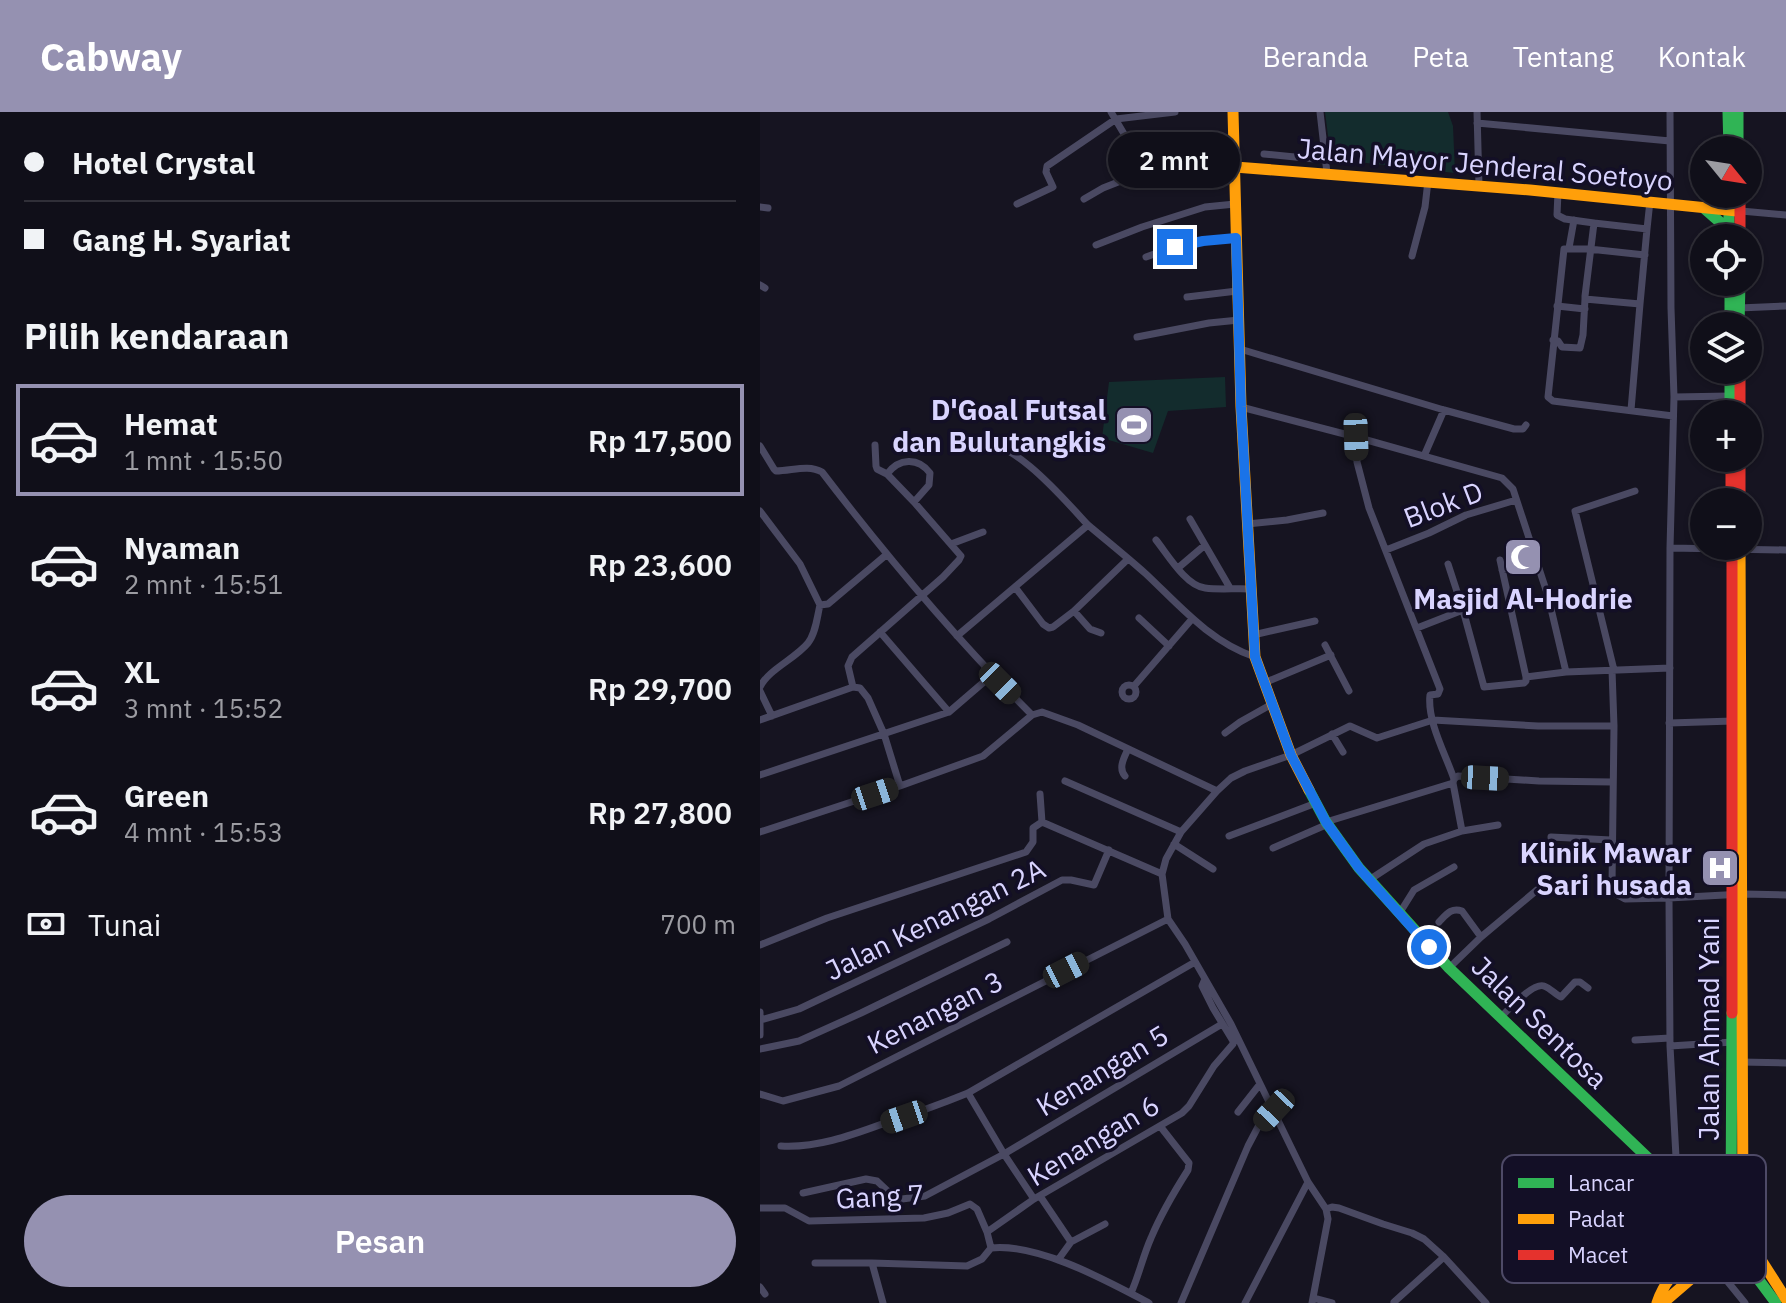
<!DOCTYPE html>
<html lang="id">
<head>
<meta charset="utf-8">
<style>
  :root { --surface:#100f19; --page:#191822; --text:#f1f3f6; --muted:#9c9ca2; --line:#302f38; --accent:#9591b1 }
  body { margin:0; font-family:"IBM Plex Sans",sans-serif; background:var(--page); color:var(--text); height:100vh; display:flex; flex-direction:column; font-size:30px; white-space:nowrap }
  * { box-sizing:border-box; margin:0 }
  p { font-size:26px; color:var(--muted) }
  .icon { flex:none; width:44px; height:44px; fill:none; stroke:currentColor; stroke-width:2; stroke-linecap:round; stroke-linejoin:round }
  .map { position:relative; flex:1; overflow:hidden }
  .side { display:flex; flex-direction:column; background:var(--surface); width:760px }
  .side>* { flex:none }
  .banner { display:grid; align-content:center; height:176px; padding:0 24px; background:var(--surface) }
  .needle { width:52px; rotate:120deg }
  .controls { position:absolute; left:930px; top:24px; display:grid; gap:16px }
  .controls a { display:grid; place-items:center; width:72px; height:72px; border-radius:50%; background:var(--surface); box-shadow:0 2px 6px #0004,0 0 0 2px var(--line); font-size:40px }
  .end { position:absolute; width:36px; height:36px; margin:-18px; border:10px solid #1a73e8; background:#fff; box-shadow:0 0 0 4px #fff }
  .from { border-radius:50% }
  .bubble { position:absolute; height:56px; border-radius:28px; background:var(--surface); box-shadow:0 2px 6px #0004,0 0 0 2px var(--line); font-size:26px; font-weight:600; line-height:56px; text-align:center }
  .car { position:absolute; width:24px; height:48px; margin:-24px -12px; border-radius:10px; box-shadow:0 0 6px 2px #0007; background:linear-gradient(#222 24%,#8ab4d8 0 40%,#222 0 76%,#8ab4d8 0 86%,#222 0) }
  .banner b { display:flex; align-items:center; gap:28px; height:76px; font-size:30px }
  .banner b+b { border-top:2px solid var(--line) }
  .banner i { width:20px; height:20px; background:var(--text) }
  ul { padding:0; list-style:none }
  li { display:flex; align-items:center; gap:24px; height:112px; margin:0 16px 12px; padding:0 8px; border:4px solid transparent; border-radius:0px }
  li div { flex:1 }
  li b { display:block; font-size:30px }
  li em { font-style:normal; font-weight:600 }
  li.active { border-color:var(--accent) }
  li>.icon { width:72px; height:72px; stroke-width:1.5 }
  h2 { padding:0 24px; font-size:36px; line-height:96px }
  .pay { display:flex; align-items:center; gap:20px; height:88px; padding:0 24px; font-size:30px }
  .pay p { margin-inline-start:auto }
  .button { display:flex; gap:16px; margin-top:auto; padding:16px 24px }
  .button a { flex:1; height:92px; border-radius:48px; background:var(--accent); color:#fff; font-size:32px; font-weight:600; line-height:92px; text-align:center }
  header { display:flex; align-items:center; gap:48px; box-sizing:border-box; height:112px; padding:0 40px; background:var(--accent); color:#fff }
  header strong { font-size:38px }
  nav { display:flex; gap:44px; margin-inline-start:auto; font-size:28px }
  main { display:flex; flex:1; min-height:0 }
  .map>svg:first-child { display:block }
</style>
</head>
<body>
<header>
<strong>Cabway</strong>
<nav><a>Beranda</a><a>Peta</a><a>Tentang</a><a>Kontak</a></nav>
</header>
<main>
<section class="side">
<div class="banner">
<b><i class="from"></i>Hotel Crystal</b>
<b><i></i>Gang H. Syariat</b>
</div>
<h2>Pilih kendaraan</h2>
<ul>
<li class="active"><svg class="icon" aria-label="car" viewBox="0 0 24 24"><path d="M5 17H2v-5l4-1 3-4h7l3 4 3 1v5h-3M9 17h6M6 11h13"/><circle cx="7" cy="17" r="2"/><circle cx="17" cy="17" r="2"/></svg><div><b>Hemat</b><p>1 mnt · 15:50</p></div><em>Rp 17,500</em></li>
<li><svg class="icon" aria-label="car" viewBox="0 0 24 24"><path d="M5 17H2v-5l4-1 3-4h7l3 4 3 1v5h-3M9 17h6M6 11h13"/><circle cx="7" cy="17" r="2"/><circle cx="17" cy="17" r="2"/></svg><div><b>Nyaman</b><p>2 mnt · 15:51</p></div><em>Rp 23,600</em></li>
<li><svg class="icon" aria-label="car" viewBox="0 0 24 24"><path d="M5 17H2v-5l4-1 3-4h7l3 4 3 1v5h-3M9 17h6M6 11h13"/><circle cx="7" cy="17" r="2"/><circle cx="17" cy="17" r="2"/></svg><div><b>XL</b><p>3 mnt · 15:52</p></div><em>Rp 29,700</em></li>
<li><svg class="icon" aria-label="car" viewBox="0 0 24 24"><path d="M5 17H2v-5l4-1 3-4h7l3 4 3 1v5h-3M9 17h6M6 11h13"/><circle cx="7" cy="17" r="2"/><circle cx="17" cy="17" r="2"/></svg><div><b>Green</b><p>4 mnt · 15:53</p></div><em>Rp 27,800</em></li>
</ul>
<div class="pay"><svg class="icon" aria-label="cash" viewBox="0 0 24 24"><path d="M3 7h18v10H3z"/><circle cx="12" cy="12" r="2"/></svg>Tunai<p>700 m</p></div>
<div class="button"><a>Pesan</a></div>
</section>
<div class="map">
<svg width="1026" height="1191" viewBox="0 0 1026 1191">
  <rect width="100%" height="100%" fill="#161421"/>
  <path fill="#132c2d" d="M565,0H688L693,14L695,61L571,47Z
    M465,265L466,295L408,299L393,341L342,326L349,270Z"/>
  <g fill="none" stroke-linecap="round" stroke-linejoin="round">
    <path stroke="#4a4962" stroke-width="7" d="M351,0L376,42L383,61
      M560,0L567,61
      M717,0L719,73
      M910,0L911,196L914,285L910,436L909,786L983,782L1026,783
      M717,11L910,29
      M504,42L565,48
      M798,80L797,103L805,107L834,111
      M324,87L343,76L381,61L387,64L438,44L475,37
      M257,92L293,75L286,60L287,54L356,7L415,0
      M0,95L8,96
      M981,99L1026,103
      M336,133L382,115L445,95L475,92
      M809,136L814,108
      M885,143L829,137H804L788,285L793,289L913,304
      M652,144L665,95L668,69
      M386,145C415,134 445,128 476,126
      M0,173L5,176
      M427,185L477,179
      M880,192L887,117
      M797,194L825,197
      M979,196L1026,194
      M377,225L449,211L479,208
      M793,228L798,229L802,235L820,236L823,223L825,187
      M480,237L684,298L754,317H763L766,313
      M914,285L970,284
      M481,295L596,325L742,366L753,377L788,484L806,560
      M871,298L880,192L825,187V184L834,111L887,117L890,89
      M596,325L597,350L609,396L680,577L678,582L670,583C667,609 685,641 694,667
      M0,334L14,357L16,359C32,359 48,352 62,360C127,445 196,527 272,603L223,644L140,674L0,720
      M220,334C250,322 308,392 328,413
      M664,344L684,298
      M127,362C139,346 158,345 170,361L169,373L154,390
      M0,399L40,452L60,493L68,492L126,443
      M430,407L470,476
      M487,412L527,408L563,401
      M396,428C408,443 426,474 445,476C460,478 476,476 491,477
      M191,432L223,420
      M910,436L1026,438
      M626,438L669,421L706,403L756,388
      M740,448L766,565
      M688,452L703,498L724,575L764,571L766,569V565L806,560L910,556
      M418,456L445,433
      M742,458L776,448
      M255,475L283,512L289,516L293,515L314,499L368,447
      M314,499L330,517L341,521
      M379,506L409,534
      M657,516L703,498
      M120,520L189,600
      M493,523L555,509
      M197,524L328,413C347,429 367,445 386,462C419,493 450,530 495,545
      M565,533L589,579
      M852,558L854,614L852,774L854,781L865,787L909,786L910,934L916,1045L914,1051L906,1064
      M854,558L815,399L875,379
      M504,571L571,543
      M362 580a7 7 0 1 1 14 0a7 7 0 1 1-14 0Z
      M374,574L432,507
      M0,575C9,557 35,547 48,531C56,521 57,505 60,493
      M93,575L88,554L92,545L183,465L199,448L201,444L154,390L127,362L117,357L116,354L115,333
      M0,579L12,604
      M272,603L282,600L318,613L457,679
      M0,608L93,575L100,576L108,586L124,622L140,674
      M909,611L973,609
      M465,621L480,610L512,592
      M572,622L583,640
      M0,663L189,600L232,563
      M365,664C358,656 364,646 368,637
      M305,669L421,720
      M693,671L702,719
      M280,682L282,710
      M566,710L693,671L694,667L698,664L779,669L852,670
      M469,724L556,691
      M791,725L851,728
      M414,732L453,757
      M513,736L568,712
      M609,768L664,732L702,719L738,713
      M639,802L654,778L694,755
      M679,810C686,803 691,795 702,799L721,825
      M0,833L67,806L266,740L273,730V716L282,710L402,762
      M689,856L721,825L777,778
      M0,900V923
      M740,906C748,898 773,870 784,874C790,876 796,883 801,885L815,870H820L828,876
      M1,908L39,897L229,807L302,768H311L334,773L349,738
      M875,928L910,926
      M910,934L973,930
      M0,937L39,929L101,901L247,830
      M980,950L1026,951
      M208,981L244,1042L274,1087
      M0,982L23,989L79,974L408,807
      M478,1000L500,972
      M21,1034C58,1036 92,1023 125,1011C153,1002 181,992 208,981L435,850
      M43,1081L106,1067L117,1069L134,1085L142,1087L165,1084L244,1042L462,912
      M280,1084L311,1130L298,1148
      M0,1096H25L49,1109L164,1106L188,1101L210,1092L217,1097L227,1120
      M566,1097L572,1095L579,1096L623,1112L652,1121L664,1127L684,1145L726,1191
      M311,1130L345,1112
      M231,1136L227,1120L274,1087L422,1001L429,994L454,954L473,932V929L453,896L442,874L445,867
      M55,1151H112
      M959,1159L985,1191
      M0,1175L5,1182
      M371,1181C379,1163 383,1144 391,1126C401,1102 414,1080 428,1058L429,1051L400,1014
      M553,1186L572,1191
      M634,1190L684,1145
      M123,1191L112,1151L207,1154L222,1147L231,1136C279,1131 347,1169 389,1191
      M421,1191L488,1034L498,1015L514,998
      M485,1191L548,1070
      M552,1191L568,1107L566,1097L548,1070L471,912L425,832L408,807L402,762L406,747L421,720L457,679L471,666L485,659L531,643L590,614L617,626L673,608L778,614H854"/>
    <path stroke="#30b455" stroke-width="11" d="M968,0L969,38
      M978,0V38
      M969,82V126
      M945,97L961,111L968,123
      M970,170V214
      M979,214L980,170
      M970,258V302
      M549,678L566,710L599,756L689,856L975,1129
      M972,901L971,1094L975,1129L981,1144L1016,1191
      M926,1083C942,1090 955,1090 971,1082"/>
    <path stroke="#ff9f0a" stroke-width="11" d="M473,0L481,295L495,545L531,643L549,678
      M475,55L770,78L977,99
      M980,434L983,1097L985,1119L989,1129L1026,1187
      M897,1191C907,1160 941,1130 969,1114
      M903,1191L975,1129"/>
    <path stroke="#e5322d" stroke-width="11" d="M980,82V126
      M980,258V302
      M971,346V390
      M980,346V390
      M972,434V901"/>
  </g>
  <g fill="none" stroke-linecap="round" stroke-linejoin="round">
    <path stroke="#1a73e8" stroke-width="10" d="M415,135L443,129L476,126L481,295L495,545L531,643L566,710L599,756L669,835"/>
  </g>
  <defs>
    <symbol id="stadium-square" viewBox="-11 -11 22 22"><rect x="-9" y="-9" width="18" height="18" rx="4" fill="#9591b1" stroke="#130f26"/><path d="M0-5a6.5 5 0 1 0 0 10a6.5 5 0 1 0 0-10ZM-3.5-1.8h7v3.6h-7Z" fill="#fff"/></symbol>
    <symbol id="mosque-square" viewBox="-11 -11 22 22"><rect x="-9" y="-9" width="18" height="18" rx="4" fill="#9591b1" stroke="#130f26"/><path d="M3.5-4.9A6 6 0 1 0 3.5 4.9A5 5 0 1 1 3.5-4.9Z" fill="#fff"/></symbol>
    <symbol id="hospital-square" viewBox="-11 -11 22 22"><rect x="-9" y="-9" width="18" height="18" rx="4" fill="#9591b1" stroke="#130f26"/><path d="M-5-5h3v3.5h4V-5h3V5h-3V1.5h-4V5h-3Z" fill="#fff"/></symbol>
  </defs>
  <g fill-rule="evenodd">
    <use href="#stadium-square" x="352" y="291" width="44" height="44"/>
    <use href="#mosque-square" x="741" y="423" width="44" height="44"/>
    <use href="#hospital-square" x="938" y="734" width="44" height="44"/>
  </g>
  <g text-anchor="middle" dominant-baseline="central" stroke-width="7" stroke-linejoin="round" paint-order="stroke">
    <g font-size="28" fill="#d9d4ff" stroke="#130f26">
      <text transform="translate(725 52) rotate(5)">Jalan Mayor Jenderal Soetoyo</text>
      <text transform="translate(683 392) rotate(-21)">Blok D</text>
      <text transform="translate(175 807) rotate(-26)">Jalan Kenangan 2A</text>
      <text transform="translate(175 900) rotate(-27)">Kenangan 3</text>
      <text transform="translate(780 910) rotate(44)">Jalan Sentosa</text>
      <text transform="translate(948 917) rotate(-90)">Jalan Ahmad Yani</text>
      <text transform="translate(342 958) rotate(-31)">Kenangan 5</text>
      <text transform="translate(333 1028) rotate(-31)">Kenangan 6</text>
      <text transform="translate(120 1084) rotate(-3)">Gang 7</text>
    </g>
    <g font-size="28" font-weight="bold" fill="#d9d4ff" stroke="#130f26" text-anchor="end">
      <text x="346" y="297">D'Goal Futsal<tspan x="346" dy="32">dan Bulutangkis</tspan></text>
      <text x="763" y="486" text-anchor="middle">Masjid Al-Hodrie</text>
      <text x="932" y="740">Klinik Mawar<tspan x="932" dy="32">Sari husada</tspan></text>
    </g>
  </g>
  <rect x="742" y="1043" width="264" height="128" rx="12" fill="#130f26" stroke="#4e4a67" stroke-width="2"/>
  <rect x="758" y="1066" width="36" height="10" fill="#30b455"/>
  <rect x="758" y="1102" width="36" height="10" fill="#ff9f0a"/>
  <rect x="758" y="1138" width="36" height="10" fill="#e5322d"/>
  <g font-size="22" fill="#d9d4ff">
    <text x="808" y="1079">Lancar</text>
    <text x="808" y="1115">Padat</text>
    <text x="808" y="1151">Macet</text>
  </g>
</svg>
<div class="controls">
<a><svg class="needle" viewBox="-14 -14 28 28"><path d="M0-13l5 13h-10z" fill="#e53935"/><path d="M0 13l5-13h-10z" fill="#9c9ca2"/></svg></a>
<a><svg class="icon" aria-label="locate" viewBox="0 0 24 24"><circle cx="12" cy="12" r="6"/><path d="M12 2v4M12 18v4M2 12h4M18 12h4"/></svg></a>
<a><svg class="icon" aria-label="layers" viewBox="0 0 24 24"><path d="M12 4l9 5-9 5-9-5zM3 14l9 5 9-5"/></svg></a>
<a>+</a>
<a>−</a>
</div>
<i class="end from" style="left:669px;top:835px"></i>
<i class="end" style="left:415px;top:135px"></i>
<div class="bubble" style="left:348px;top:20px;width:132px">2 mnt</div>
<i class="car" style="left:596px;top:325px;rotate:178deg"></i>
<i class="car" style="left:240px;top:571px;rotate:135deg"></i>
<i class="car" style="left:725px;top:666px;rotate:93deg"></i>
<i class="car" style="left:115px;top:682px;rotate:72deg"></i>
<i class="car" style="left:306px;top:858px;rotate:63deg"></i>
<i class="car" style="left:514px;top:998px;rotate:223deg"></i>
<i class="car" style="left:144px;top:1005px;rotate:251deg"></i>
</div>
</main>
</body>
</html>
